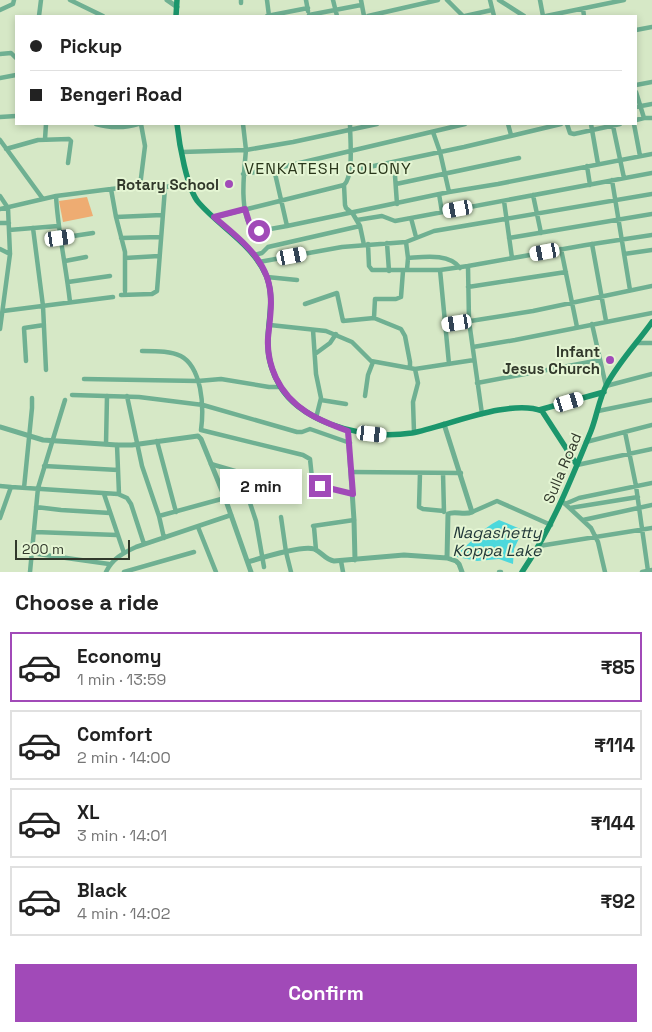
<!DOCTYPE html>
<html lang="en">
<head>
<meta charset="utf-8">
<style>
  :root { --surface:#fff; --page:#f6f6f6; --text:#222; --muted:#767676; --line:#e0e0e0; --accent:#a14ab8 }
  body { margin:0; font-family:"Space Grotesk",sans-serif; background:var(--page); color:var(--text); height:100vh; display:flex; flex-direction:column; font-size:19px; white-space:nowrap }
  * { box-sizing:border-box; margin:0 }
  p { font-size:16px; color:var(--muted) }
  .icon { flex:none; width:28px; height:28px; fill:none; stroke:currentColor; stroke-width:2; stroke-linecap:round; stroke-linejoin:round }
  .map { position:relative; height:572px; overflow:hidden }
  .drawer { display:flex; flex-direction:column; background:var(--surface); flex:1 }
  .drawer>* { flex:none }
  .guide { position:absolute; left:15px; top:15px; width:622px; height:110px; border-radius:0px; box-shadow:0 2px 8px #0003; display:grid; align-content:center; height:110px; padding:0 15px; background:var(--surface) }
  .scale { position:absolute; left:15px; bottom:12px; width:115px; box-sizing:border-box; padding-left:5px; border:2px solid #31382b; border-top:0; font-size:14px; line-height:18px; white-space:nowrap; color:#31382b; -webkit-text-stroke:4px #e4f5d3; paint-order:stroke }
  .end { position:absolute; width:22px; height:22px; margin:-11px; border:6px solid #a14ab8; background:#fff; box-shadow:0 0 0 2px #fff }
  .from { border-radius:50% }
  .bubble { position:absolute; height:35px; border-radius:0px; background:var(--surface); box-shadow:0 2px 8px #0003; font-size:16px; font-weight:700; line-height:35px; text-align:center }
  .car { position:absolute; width:15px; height:30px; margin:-15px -8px; border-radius:6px; box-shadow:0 0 4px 1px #0007; background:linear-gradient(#fff 24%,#345 0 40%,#fff 0 76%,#345 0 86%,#fff 0) }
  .guide b { display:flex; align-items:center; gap:18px; height:48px; font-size:19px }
  .guide b+b { border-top:1px solid var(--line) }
  .guide i { width:12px; height:12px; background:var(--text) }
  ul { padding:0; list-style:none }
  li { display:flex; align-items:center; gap:15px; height:70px; margin:0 10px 8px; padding:0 5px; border:2px solid var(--line); border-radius:0px }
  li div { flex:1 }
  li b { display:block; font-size:19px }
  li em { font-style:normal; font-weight:700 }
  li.on { border-color:var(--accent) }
  li>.icon { width:45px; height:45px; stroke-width:1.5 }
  h2 { padding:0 15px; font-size:22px; line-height:60px }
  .action { display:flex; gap:10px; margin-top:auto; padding:10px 15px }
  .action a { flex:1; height:58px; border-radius:0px; background:var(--accent); color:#fff; font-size:20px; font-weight:700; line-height:58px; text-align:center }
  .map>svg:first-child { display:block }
</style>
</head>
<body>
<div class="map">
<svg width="652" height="572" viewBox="0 0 652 572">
  <rect width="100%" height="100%" fill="#d6e8c6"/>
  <path fill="#eeac72" d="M87,197L93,216L63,222L59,201Z"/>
  <path fill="#4cd8dc" d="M499,520L523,530L514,549L513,564L499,559L477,561L452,556C470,546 480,529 499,520Z"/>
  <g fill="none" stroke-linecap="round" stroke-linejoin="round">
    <path stroke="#6fb092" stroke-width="4.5" d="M70,0L103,16
      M241,0V3
      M267,0L269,16
      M306,0L308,11
      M333,0L337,16
      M361,0L364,16
      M447,0L463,16
      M490,0L494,16
      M499,0L524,16
      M540,0L543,16
      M583,9L584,16
      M0,10L13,4L14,0
      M309,15L361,5
      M39,16L41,0
      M267,16L308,8
      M368,16L438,0
      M465,16L492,10
      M546,16L624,0
      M636,30L652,27
      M0,54L11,53L16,58
      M0,78L16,75
      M636,85L652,82
      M636,92L644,118
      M636,107L652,104
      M0,117L16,116
      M636,120L644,118H652
      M96,124C109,128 126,128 138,124
      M377,124L293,142L246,150C244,172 239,211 252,229L259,231L287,226L449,192L498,184L652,154
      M508,124L511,135
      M567,124L570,133L574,134L620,124
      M591,124L598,164
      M634,124L640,156
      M613,126L624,178
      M433,132L440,152L449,192
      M45,139L46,124
      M0,140L43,199
      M6,149L38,140L69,139L71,141L68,163
      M182,152L246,150L243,124
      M394,162L397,204
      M587,166L590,185
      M274,169L287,226
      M350,171L464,147L561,124
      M243,174L274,169L465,124
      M612,180L630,290
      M396,184L519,158
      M344,185L345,205L346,208L353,214L360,226L364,245
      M140,186L145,146L141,124
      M111,189L116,217L125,252V291
      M439,194L442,212
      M533,195L541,233
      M0,196L8,208L10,254L0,329
      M56,196C58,232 66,266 70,302
      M504,201L512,258
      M0,209L56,196L111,189L140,186L191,187
      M116,217L162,215
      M215,217L344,185C354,176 350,138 350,124
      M411,218L416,237
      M357,220L382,216L395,221L652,173
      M0,223H9
      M33,228L43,306L46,370
      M9,230L58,226
      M60,238L93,233
      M121,238L160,237
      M509,238L652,214
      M406,242L408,258L407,270
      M387,243L389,271
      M368,244L369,266L372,270H440L468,266
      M592,244L606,321
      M0,249L10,254
      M561,249L577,327
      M624,254L652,250
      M254,255L262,253L268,247L360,226
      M125,258L159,256
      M408,258C424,257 449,253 460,268
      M65,261L86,257
      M259,262L342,247L406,242L434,231L652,194
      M440,270L449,364
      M267,277L297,280
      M68,282L110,276
      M468,287L566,272
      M121,295L152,294L157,291L165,188
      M305,304L337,293L343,321L374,318L401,329L405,336L410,362V367
      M3,311L113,297
      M374,318L375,299H396L401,297L403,271
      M592,324L606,386L652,374
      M270,325L326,331L352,342L371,361L415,369L418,383L413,402L414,432
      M445,325L533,311L652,286
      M313,330L316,374L321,398L316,418
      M637,343H652
      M473,347L515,340L652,313
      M142,351C176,351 192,352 200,388C203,403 203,415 201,430
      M315,354L330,343L336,334
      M26,361L24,328L44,325
      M415,369L474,360
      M84,379L198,381L221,379L269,387H281
      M477,383L600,360
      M72,395L139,397L203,405L297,432H302L310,429L350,443
      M127,396L142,466L159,516
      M365,396L368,375L373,362
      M321,400L346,404
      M598,411L652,400
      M482,414L469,321L468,266L586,245L652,235
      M201,430L303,455L310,459L312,478L316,485L353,494
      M625,432L636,486L648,571
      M157,441L176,512
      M586,442L652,425
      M106,444L107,396
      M117,445L119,494
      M211,464L273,482
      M577,465L652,449
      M44,466L118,470
      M351,472L461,473
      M420,473L419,507L423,509L444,511
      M443,473L444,512
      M0,486L11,487
      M24,488L32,408V398
      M104,494L124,553
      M248,497L256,521L264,567
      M563,502L591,528L598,542L605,572
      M565,504L579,498L652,483
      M36,507L61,510L110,513
      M570,508L638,497
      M472,512L497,501L551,525
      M281,517L286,552L291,572
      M0,518L11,487L118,494L127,498L131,504L144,544
      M583,520L652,505
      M313,526L354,520
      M198,527L216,572
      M314,527L316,550
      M35,532L117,535
      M164,538L159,516L225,498
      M539,546L652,528
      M31,553L109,564
      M341,561L343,572
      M30,572L38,488L65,400
      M106,572C112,559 123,553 136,547L231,515
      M124,572L194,552
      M499,572H501
      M642,572L652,570"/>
    <path stroke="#6fb092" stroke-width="5" d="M167,0L177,7
      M444,424L472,512C464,516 455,510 448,514L447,558
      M0,427L43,440L117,445H132L198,436L201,439L225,498L251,572
      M348,431L354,520L355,560
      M248,562C261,558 302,545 314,549C322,552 325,560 334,561L404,555L447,558L456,561L459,564L462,572"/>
    <path stroke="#1b966c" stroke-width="5.5" d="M176,16L177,0
      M177,124C179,143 187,190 199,203C221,228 252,244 266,275C276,299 267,322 268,346C268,361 273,374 280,386C291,405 310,416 330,424C357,434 383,437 412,433C445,427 510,398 542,411L577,465
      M539,410L604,392
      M522,572C552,528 571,480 591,431C597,416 599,398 607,384C619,362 637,343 652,322"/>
  </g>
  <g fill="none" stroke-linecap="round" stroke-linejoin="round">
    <path stroke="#a14ab8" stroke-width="6" d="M259,231L255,230L250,225L245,209L214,217C234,234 258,252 267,277C274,298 270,317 268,338C267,353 270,365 276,378C291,409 318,420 348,431L353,494L320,486"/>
  </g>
  <g fill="#a14ab8" stroke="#e4f5d3" stroke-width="2">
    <circle cx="229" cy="184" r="5"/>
    <circle cx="610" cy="360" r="5"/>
  </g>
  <g text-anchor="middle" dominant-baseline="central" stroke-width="4" stroke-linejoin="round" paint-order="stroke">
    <g font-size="15" font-weight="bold" fill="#31382b" stroke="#e4f5d3" text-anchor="end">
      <text x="219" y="184">Rotary School</text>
      <text x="600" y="351">Infant<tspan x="600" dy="17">Jesus Church</tspan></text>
    </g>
    <g font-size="15" fill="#31382b" stroke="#e4f5d3">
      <text transform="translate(562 468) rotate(-67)">Sulla Road</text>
    </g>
    <g font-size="16" letter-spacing="1" fill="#29361a" stroke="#e4f5d3">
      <text x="328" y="168">VENKATESH COLONY</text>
    </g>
    <g font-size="16" font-style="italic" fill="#213839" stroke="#e4f5d3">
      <text x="497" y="532">Nagashetty<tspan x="497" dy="18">Koppa Lake</tspan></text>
    </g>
  </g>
</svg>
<div class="scale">200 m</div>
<i class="end from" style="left:259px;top:231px"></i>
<i class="end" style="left:320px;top:486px"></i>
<div class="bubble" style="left:220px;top:469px;width:82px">2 min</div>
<i class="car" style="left:458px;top:209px;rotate:260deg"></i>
<i class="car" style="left:60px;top:238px;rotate:82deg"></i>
<i class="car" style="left:545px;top:252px;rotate:260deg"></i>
<i class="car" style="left:292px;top:256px;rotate:79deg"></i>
<i class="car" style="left:457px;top:323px;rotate:261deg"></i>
<i class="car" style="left:569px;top:402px;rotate:73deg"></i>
<i class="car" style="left:372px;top:434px;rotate:96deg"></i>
<div class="guide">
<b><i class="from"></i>Pickup</b>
<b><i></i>Bengeri Road</b>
</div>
</div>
<section class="drawer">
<h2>Choose a ride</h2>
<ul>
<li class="on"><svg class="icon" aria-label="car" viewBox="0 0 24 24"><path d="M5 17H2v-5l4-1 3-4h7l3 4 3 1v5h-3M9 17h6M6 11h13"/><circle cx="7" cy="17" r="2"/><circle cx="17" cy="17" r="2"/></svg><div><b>Economy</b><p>1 min · 13:59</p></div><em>₹85</em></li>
<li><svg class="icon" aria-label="car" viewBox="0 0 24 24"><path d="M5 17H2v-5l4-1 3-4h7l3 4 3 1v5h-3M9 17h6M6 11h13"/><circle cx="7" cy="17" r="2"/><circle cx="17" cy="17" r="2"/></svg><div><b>Comfort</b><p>2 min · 14:00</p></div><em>₹114</em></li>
<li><svg class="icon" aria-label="car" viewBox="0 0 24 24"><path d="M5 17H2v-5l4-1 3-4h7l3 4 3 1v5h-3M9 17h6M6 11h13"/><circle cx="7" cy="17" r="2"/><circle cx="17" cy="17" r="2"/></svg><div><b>XL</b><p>3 min · 14:01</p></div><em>₹144</em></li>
<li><svg class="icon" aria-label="car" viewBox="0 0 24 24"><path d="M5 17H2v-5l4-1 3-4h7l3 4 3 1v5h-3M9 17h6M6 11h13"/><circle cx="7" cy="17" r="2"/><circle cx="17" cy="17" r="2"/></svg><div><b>Black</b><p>4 min · 14:02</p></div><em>₹92</em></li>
</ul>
<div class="action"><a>Confirm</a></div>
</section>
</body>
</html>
